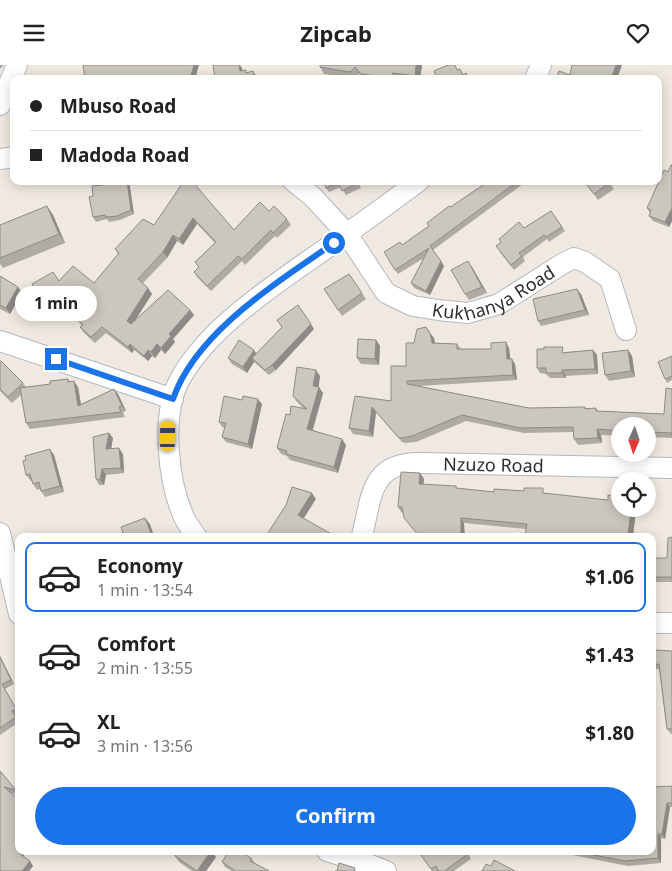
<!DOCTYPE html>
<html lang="en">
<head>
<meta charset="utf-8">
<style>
  :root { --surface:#fff; --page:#f2f2f2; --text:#222; --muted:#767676; --line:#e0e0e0; --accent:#1a73e8 }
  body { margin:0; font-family:"Noto Sans",sans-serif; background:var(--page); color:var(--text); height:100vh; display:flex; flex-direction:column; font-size:19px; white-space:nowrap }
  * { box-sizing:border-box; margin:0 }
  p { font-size:16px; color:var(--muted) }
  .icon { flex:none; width:28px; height:28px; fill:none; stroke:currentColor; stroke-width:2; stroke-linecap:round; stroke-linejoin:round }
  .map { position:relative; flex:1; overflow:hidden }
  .drawer { position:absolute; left:15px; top:468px; width:641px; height:322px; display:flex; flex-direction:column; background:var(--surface); border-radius:10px; box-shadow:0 2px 12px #0003 }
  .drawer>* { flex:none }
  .top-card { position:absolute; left:10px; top:10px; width:652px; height:110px; border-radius:10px; box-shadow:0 2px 12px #0003; display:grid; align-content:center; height:110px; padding:0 20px; background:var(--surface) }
  .needle { width:32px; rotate:183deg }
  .fabs { position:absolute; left:611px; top:352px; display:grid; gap:10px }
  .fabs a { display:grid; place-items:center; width:45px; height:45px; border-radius:50%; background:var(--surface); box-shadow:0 2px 12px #0003; font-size:25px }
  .end { position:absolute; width:22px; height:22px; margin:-11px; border:6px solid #1a73e8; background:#fff; box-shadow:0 0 0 2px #fff }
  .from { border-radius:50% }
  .bubble { position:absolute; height:35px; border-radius:18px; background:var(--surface); box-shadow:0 2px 12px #0003; font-size:16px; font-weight:700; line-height:35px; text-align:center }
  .car { position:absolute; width:15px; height:30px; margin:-15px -8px; border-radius:6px; box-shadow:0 0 4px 1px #0007; background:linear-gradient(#f5c518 24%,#345 0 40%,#f5c518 0 76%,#345 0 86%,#f5c518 0) }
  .top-card b { display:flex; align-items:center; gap:18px; height:48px; font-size:19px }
  .top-card b+b { border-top:1px solid var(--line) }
  .top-card i { width:12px; height:12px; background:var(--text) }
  ul { padding:9px 0 0; list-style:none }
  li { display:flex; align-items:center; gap:15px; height:70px; margin:0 10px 8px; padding:0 10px; border:2px solid transparent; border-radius:10px }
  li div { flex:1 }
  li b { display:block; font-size:19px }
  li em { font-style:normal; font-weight:700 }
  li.current { border-color:var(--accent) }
  li>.icon { width:45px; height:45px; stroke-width:1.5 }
  .button { display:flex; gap:10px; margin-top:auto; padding:10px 20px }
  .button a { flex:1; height:58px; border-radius:30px; background:var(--accent); color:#fff; font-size:20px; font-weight:700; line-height:58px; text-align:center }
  header { display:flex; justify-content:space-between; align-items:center; height:65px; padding:0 20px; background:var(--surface); font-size:22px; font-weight:700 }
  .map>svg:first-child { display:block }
</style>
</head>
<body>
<header><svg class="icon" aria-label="menu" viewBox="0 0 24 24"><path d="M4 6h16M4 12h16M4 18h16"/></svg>Zipcab<svg class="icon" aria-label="heart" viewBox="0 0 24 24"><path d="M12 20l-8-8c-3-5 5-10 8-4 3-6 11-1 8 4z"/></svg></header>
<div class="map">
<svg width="672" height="806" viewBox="0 0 672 806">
  <rect width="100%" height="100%" fill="#efe9e1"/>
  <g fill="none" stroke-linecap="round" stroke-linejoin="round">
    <defs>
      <g id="minor">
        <path d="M535,14L541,0"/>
        <path d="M0,40L17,0"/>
        <path d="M0,94L14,92"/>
        <path id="s1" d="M293,116L313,132L347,169L386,228L413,241L438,245L468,248L499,239L562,199L574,193L585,197L610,214L626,265"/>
        <path d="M0,276L173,334"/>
        <path d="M0,468L19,549"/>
        <path d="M196,471C192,465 187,459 184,452C168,417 161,351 179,316C207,263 273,221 321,187C354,164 387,140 419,116"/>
        <path id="s2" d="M362,471C372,431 370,397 421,398L672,403"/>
        <path d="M652,558H672"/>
        <path d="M327,786L368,799L386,806"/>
      </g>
    </defs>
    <use href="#minor" stroke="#b4b7c1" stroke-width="22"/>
    <use href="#minor" stroke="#fff" stroke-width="20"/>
  </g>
  <path fill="#afaba4" d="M0,0H4L0,4Z
    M320,0H422L420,14H364L359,9L354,13L324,9L320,2Z
    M672,100V156L669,162L653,156L649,151L650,148L647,143Z
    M129,116L134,149L120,155L109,157L107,154L96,157L93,152V131L103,120Z
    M184,116L234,165L269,146L287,154L291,160L277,173L275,171L245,200L242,196L211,226L198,213L194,207L199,203L195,197L215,178L197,159L183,180L177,176L167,193L143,218L152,229L135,255L190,245L194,250L173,274L175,277L165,289L161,285L155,293L152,291L148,296L134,285L132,288L106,268L95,278L84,268L80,262L82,261L77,254L82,248L64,233L47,243L43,238L59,216L94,218L118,189L115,184L154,160Z
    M323,116H358L361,123L346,130L341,122L329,127L326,123Z
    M489,116H527L433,185L444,201L430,230L414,223L411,218L424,193L398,209L395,205L402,180L429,161L451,142Z
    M584,116H608L614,124L598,135Z
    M47,141L53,150L65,178L3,203L0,199V160Z
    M551,146L565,166L549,177L547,174L523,192L525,196L514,205L499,186L524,163Z
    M472,202L487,228L469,235L465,229Z
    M349,209L366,234L342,251L324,224Z
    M0,211L18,222L22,228L10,249L0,244Z
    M581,229L589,250L541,261L538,256Z
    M314,264L276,305L269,310L254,297L247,308L232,299L228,293L257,288Z
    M434,273L435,278L457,279L461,284H491L509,283L510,294L515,299L517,315L419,321L529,343H596L598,346L664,349L672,324V373L648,372V361H620V371L601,370L602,378L578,380L574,374V367L524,368L466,356L416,377L405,378L402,377L376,347L373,372L353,369L349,363L355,331L391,336L406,301L414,278Z
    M376,275L380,281L379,300L361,299L357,293Z
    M593,285L597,290L598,309L566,311V313H550L546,309L540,308L537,303L566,287Z
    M628,285L632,291L635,312L609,316L605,310Z
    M672,291V315L667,318L665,314Z
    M0,296L23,318L26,322L50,319L68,314L70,317L78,322L81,339L114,324L118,329L126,346L123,347L125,352L30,364L26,358L21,330L12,338L0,326Z
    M320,311L318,322L323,328L313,365L346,380L338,408L290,395L287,391L281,389L277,383L290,350L304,344L297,337L293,331Z
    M262,339L252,384L226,377L222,372L225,363L222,362L219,357Z
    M109,368L113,373L111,384L123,389L124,408L106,410L104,420H99L96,414Z
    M54,390L64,427L45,432L41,426L40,424L37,425L33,419L32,416H31L26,410Z
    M420,408L424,414L423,420L456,421L457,423L494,427L546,428L620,444H636L633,471L526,464L464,458L402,448L398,442Z
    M672,472V517H652V493H667Z
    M652,583L654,584L655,585L672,586V669H671L667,664L659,604L652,605Z
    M0,591L14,619L5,624L19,648L15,650L19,655V657L0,670Z
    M0,706L19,729V730L11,728L19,786H24L25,789L23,791L33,801L29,806H0Z
    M672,721V742H670L665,774L661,773V798L628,801L552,786H652Z
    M418,786H467L471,794L454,806H432Z
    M175,791L216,792L206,806H192L179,797Z
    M252,794L255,798L269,806H232L225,802L222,797Z"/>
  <path fill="#8e8b86" d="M194,0H199L195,14H190Z
    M239,0H240L242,3L244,11L240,6Z
    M416,0H422L420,14H416L415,11Z
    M616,0H622L617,14H611Z
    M253,6L257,12L258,14H255Z
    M127,116H129L134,149L131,145Z
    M47,141L53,150L65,178L59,169Z
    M672,143V156L669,162L665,157Z
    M193,153L197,159L183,180L179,174Z
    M173,170L177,176L167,193L163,187Z
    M441,196L444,201L430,230L426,226Z
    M468,196L472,202L487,228L482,222Z
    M18,222L22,228L10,249L6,243Z
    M148,223L152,229L131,262L127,256Z
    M577,224L581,229L589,250L585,245Z
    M190,245L194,250L173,274L175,277L165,289L161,283L169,269Z
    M311,259L314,264L276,305L272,300Z
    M430,268L434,273L436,284L432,278Z
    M376,275L380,281L379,300L375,294Z
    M506,277L509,283L511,300L507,294Z
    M130,279L134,285L132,288L128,282Z
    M157,279L161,285L155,293L151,287Z
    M148,285L152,291L148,296L144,291Z
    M254,285L258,291L252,293L254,297L247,308L243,302Z
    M593,285L597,290L598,309L595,304Z
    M628,285L632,291L635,312L631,306Z
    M512,294L515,299L517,315L513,310Z
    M316,305L320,311L318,327L319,322L323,328L311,370L307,364Z
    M562,305L566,311V313L562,308Z
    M74,316L78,322L82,346L78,341Z
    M114,324L118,329L126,346L122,341Z
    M258,334L262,339L252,384L248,379Z
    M372,342L376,347L373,372L369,366Z
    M597,364L601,370L602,378L598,373Z
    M109,368L113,373L110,390L106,384Z
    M342,374L346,380L338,408L334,402Z
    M119,383L123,389L124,408L121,403Z
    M50,384L54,390L64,427L60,421Z
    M102,404L106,410L104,420L100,415Z
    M420,408L424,414L423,425L419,419Z
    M312,428L316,434L302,456L298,450Z
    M631,444H636L633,471H628Z
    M145,453L150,459L154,471H152Z
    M461,453L464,458L465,471H461Z
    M0,591L14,619L11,615L0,592Z
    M667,738L670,742L665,774L662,769Z
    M658,769L661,773V798L658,793Z
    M19,774V783L15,778Z
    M20,786H24L25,789L22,793L19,788Z
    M211,786L216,792L206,806H197Z
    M30,796L33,801L29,806H22Z"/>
  <path fill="#cbc7bf" stroke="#8e8b86" d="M83,0H194L190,14H85Z
    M213,0H239L240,6L246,5V8L253,6L255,14H215Z
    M320,0H416L415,11L392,8L396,14L361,9L355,2L350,7L320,2Z
    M448,0H455L457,5L460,4L463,10L466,8L468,14H437L434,6Z
    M572,0H616L611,14H556L559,6L570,10Z
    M671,100H672V143L665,157L649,151L651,145L647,143L664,105L668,107Z
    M103,116H127L131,145L117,151L106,152L105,150L93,152L89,132L93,131L92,121L103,120Z
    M184,116H192L234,165L260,137L269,146L274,141L287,154L273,168L271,165L242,194L238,191L207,221L194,207L199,202L195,197L216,177L193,153L179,174L173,170L163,187L138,214L148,223L127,256L131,259L168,225L190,245L169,269L171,271L161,283L157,279L151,287L148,285L144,291L130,279L128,282L102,262L91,272L80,262L83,260L77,254L84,247L60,227L43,238L32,219L53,207L59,216L73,201L94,218L119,188L115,184L143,154L154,160Z
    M323,116H356L358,118L342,126L338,117L326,123Z
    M489,116H518L430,181L441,196L426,226L411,218L429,183L395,205L384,187L400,177L402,180L429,161L427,158L449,141L451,142L455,139Z
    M584,116H608L609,118L594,129Z
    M47,141L59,169L0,193V160Z
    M551,146L562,162L546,172L544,170L519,188L522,191L511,200L496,181L501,177L499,174L519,157L524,163Z
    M468,196L482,222L465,229L451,205Z
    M349,209L362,228L338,245L324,224Z
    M0,211L18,222L6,243L0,240Z
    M577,224L585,245L538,256L533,234Z
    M298,240L311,259L272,300L265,305L252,293L282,262L277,255Z
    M426,262L430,268L432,278L457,279V284H491V278L506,277L507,294H512L513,310L407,316V319L529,343L585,342V344L596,343V346L664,349L666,323L672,324V371V368L648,367V361H620V366L597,364L598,373L574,374L573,362L520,363L462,350L412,371L401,373L398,372L372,342L369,366L349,363L355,331L391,336V301H406V278H414L417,264Z
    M358,274L376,275L375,294L357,293Z
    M239,275L254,285L243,302L228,293Z
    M544,282H563L562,288L593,285L595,304L562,305V308H546V303H537V284H544Z
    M628,285L631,306L605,310L602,288Z
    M672,291V311L665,314L658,297Z
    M0,296H1L23,318L8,332L0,324Z
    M297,302L316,305L313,321L319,322L307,364L342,374L334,402L286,389L287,386L277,383L286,349L290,350L291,341L307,344L293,331Z
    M68,314V317L74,316L78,341L114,324L122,341L119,342L121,347L26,358L20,323L50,319V316Z
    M224,331L242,335L243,331L258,334L248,379L222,372L226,358L219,357Z
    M109,368L106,384L119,383L121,403L102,404L100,415L96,414L93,372Z
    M50,384L60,421L41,426L39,417L33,419L30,409L26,410L23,396L26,395L25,391Z
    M401,407L420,408L419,419L456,421V423L494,427V424L524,426V423H543V428L608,435V430L620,431V444H631L628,471H525L527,459L461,453V471H419L404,453L402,442H398Z
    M292,422L312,428L298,450L333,470V471H266L286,440Z
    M145,453L152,471H124L121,462Z
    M672,472V512H652V493H667L668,473Z
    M652,583L654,584V585L672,586V664H667L659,599L652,600Z
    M0,592L11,615L2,619L16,644L12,646L16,652L0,663Z
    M0,706L16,725L4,722L19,735V774L15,778L19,781V786H20L19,788L30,796L22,806H0Z
    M672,721V738H667L662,769H658V793L625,796L573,786H652V722Z
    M178,786H211L197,806L175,791Z
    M229,786H240L252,794L250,796L269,806H236L222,797Z
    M418,786H466L468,789L444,806H439L436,801L431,804Z
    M494,795L515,806H482L486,799L491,801Z
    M339,798L355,803L354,806H335H337Z"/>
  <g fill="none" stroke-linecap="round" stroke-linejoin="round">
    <path stroke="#1a73e8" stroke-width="6" d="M56,294L173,334C196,267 278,217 334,178"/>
  </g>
  <g text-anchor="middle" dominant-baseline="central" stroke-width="4" stroke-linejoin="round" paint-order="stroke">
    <g font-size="18" fill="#2e2e2e" stroke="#fff">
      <text stroke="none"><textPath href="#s1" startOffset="262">Kukhanya Road</textPath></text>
      <text stroke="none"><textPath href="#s2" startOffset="179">Nzuzo Road</textPath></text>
    </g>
  </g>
</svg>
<div class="fabs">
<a><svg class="needle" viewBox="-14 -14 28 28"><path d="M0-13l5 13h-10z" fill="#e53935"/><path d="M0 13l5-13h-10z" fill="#767676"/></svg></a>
<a><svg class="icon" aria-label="locate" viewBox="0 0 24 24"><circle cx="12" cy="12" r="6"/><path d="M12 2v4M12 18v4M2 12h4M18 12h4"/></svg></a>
</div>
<i class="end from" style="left:334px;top:178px"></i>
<i class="end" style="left:56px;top:294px"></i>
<div class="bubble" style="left:15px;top:221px;width:82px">1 min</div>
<i class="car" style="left:168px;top:371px;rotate:1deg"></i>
<div class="top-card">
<b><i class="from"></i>Mbuso Road</b>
<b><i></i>Madoda Road</b>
</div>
<section class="drawer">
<ul>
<li class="current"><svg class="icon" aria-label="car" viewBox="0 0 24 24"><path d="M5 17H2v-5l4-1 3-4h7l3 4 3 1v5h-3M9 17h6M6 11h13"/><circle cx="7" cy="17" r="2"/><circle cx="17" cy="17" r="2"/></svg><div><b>Economy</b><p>1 min · 13:54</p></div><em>$1.06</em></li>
<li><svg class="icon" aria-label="car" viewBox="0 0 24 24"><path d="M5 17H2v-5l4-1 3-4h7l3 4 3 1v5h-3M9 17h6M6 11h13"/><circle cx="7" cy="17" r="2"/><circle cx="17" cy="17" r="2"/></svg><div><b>Comfort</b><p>2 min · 13:55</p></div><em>$1.43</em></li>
<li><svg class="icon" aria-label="car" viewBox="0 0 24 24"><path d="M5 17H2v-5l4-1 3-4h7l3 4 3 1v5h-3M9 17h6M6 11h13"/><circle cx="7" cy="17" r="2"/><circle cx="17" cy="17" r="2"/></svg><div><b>XL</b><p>3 min · 13:56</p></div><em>$1.80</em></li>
</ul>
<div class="button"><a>Confirm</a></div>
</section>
</div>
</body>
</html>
